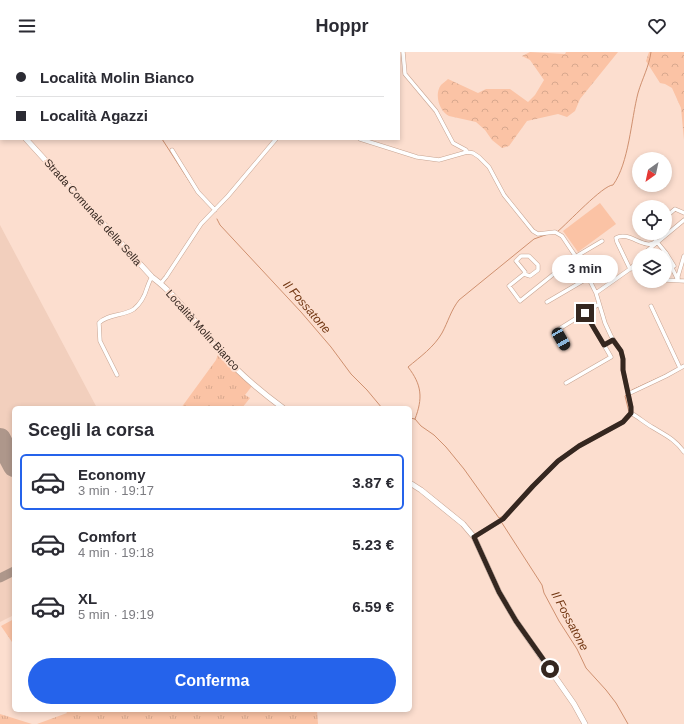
<!DOCTYPE html>
<html lang="it">
<head>
<meta charset="utf-8">
<style>
  :root { --surface:#fff; --page:#f7f7f7; --text:#2b2b33; --muted:#7c7c81; --line:#e1e1e2; --accent:#2563eb }
  body { margin:0; font-family:Arial,sans-serif; background:var(--page); color:var(--text); height:100vh; display:flex; flex-direction:column; font-size:15px; white-space:nowrap }
  * { box-sizing:border-box; margin:0 }
  p { font-size:13px; color:var(--muted) }
  .icon { flex:none; width:22px; height:22px; fill:none; stroke:currentColor; stroke-width:2; stroke-linecap:round; stroke-linejoin:round }
  .map { position:relative; flex:1; overflow:hidden }
  .details { position:absolute; left:12px; top:354px; width:400px; height:306px; display:flex; flex-direction:column; background:var(--surface); border-radius:6px; box-shadow:0 2px 6px #0003 }
  .details>* { flex:none }
  .banner { position:absolute; left:0px; top:0px; width:400px; height:88px; box-shadow:0 2px 6px #0003; display:grid; align-content:center; height:88px; padding:0 16px; background:var(--surface) }
  .needle { width:26px; rotate:213deg }
  .fabs { position:absolute; left:632px; top:100px; display:grid; gap:8px }
  .fabs a { display:grid; place-items:center; width:40px; height:40px; border-radius:50%; background:var(--surface); box-shadow:0 2px 6px #0003; font-size:20px }
  .end { position:absolute; width:18px; height:18px; margin:-9px; border:5px solid #352720; background:#fff; box-shadow:0 0 0 2px #fff }
  .from { border-radius:50% }
  .bubble { position:absolute; height:28px; border-radius:14px; background:var(--surface); box-shadow:0 2px 6px #0003; font-size:13px; font-weight:700; line-height:28px; text-align:center }
  .car { position:absolute; width:12px; height:24px; margin:-12px -6px; border-radius:5px; box-shadow:0 0 3px 1px #0007; background:linear-gradient(#222 24%,#8ab4d8 0 40%,#222 0 76%,#8ab4d8 0 86%,#222 0) }
  .banner b { display:flex; align-items:center; gap:14px; height:38px; font-size:15px }
  .banner b+b { border-top:1px solid var(--line) }
  .banner i { width:10px; height:10px; background:var(--text) }
  ul { padding:0; list-style:none }
  li { display:flex; align-items:center; gap:12px; height:56px; margin:0 8px 6px; padding:0 8px; border:2px solid transparent; border-radius:6px }
  li div { flex:1 }
  li b { display:block; font-size:15px }
  li em { font-style:normal; font-weight:700 }
  li.active { border-color:var(--accent) }
  li>.icon { width:36px; height:36px; stroke-width:1.5 }
  h2 { padding:0 16px; font-size:18px; line-height:48px }
  .cta { display:flex; gap:8px; margin-top:auto; padding:8px 16px }
  .cta a { flex:1; height:46px; border-radius:24px; background:var(--accent); color:#fff; font-size:16px; font-weight:700; line-height:46px; text-align:center }
  header { display:flex; justify-content:space-between; align-items:center; height:52px; padding:0 16px; background:var(--surface); font-size:18px; font-weight:700 }
  .map>svg:first-child { display:block }
</style>
</head>
<body>
<header><svg class="icon" aria-label="menu" viewBox="0 0 24 24"><path d="M4 6h16M4 12h16M4 18h16"/></svg>Hoppr<svg class="icon" aria-label="heart" viewBox="0 0 24 24"><path d="M12 20l-8-8c-3-5 5-10 8-4 3-6 11-1 8 4z"/></svg></header>
<div class="map">
<svg width="684" height="672" viewBox="0 0 684 672">
  <defs>
    <pattern id="grass-tufts" width="24" height="20" patternUnits="userSpaceOnUse"><rect width="24" height="20" fill="#fbc3a5"/><path d="M3 7l-1-3M5 7V3M7 7l1-3M15 17l-1-3M17 17v-4M19 17l1-3" fill="none" stroke="#d8a88e"/></pattern>
    <pattern id="forest-crowns" width="20" height="18" patternUnits="userSpaceOnUse"><rect width="20" height="18" fill="#fbc3a5"/><path d="M2 6a3 3 0 1 1 6 0M12 15a3 3 0 1 1 6 0" fill="none" stroke="#d8a88e"/></pattern>
  </defs>
  <rect width="100%" height="100%" fill="#fcdecf"/>
  <path fill="#f2cfbd" d="M0,173L97,356H14V563L0,570Z"/>
  <path fill="url(#grass-tufts)" d="M218,302L252,334L245,343L250,346L242,356H181L216,308Z
    M14,567V593L1,574Z
    M65,658H317L318,672H37L67,661Z
    M0,662L32,672H0Z"/>
  <path fill="url(#forest-crowns)" d="M530,0L565,2L566,0H618L580,47L575,59L567,65L558,62L527,69L509,94L502,96L492,88L485,78L476,70L449,64C439,59 434,42 441,33C443,31 446,29 448,27L478,41L486,37H510L528,50L535,43L544,28L530,8L522,4Z
    M649,0H684V88L681,56L672,36L665,32L660,31L646,9Z"/>
  <path fill="#fbc3a5" d="M600,151L616,172L578,200L563,179Z"/>
  <g fill="none" stroke-linecap="round" stroke-linejoin="round">
    <path stroke="#cf906f" stroke-width="1" d="M105,0L106,1
      M122,0L123,1
      M151,0L152,1
      M162,87L193,135
      M217,167L220,173L301,260L331,295L351,322L367,338L382,356
      M557,180C568,171 603,133 613,133C629,111 631,68 638,41C642,27 649,15 651,0
      M632,338L667,322
      M626,343L625,344L629,360
      M410,366L415,367L421,374L434,383L446,395L464,417L499,466L504,464
      M415,367C423,346 422,333 408,315C420,305 434,295 442,281C448,270 451,258 459,248L534,187L548,182
      M557,408L572,397
      M502,471L542,533L544,541L559,569L577,597L586,616L606,638L616,651L628,672"/>
    <path stroke="#ae978b" stroke-width="9" d="M0,526L14,519"/>
    <path stroke="#ae978b" stroke-width="22" d="M0,387L14,414"/>
    <defs>
      <path id="street" d="M333,0V1
        M403,0L405,22L436,59L453,91L466,98L467,100
        M345,1L346,0
        M360,87L417,105L439,108L467,100L473,101L479,105L489,115L504,143L533,179L538,182L555,180L562,184L584,217L596,241L605,271L611,284L621,299L623,307V318L631,355V361L623,370L579,394L558,409L533,434L503,467L474,485
        M172,98L198,140L215,158
        M668,163L675,157L684,161
        M657,190L666,201L674,214
        M642,203L684,168
        M521,204H529L538,213V218L530,224L524,222L525,220L516,209Z
        M639,208L630,217L617,190L616,186C629,178 646,200 656,189L655,181
        M668,208L678,228
        M524,222L509,234L520,249L575,205L602,189
        M678,227V224L684,204
        M665,228L684,229
        M161,231L166,225L201,172L228,144L276,87
        M596,241L630,217L639,216
        M547,250L588,226
        M651,254L680,316
        M585,261L604,293
        M565,294L556,279L599,252
        M117,323L100,289L99,271C107,262 124,264 134,257C140,252 145,243 147,236C149,231 149,229 152,225
        M566,331L611,305L604,293L613,288
        M628,342L666,324L684,314
        M631,361C638,365 645,371 652,375C665,383 675,387 684,400"/>
      <path id="secondary" d="M0,60L1,61
        M26,87L152,225C178,244 198,274 219,298C237,320 260,339 283,356
        M410,431L421,438L463,472L474,485L499,540L516,569L574,652L585,672"/>
    </defs>
    <use href="#street" stroke="#c7a492" stroke-width="4.5"/>
    <use href="#secondary" stroke="#c7a492" stroke-width="6"/>
    <use href="#street" stroke="#fff" stroke-width="3.5"/>
    <use href="#secondary" stroke="#fff" stroke-width="5"/>
  </g>
  <g fill="none" stroke-linecap="round" stroke-linejoin="round">
    <path stroke="#352720" stroke-width="5" d="M550,617L516,569L499,540L474,485L503,467L533,434L558,409L579,394L623,370L631,361V355L623,318V307L621,299L613,288L604,293L585,261"/>
  </g>
  <g text-anchor="middle" dominant-baseline="central" stroke-width="4" stroke-linejoin="round" paint-order="stroke">
    <g font-size="11" fill="#352720" stroke="#fcdecf">
      <text transform="translate(93 160) rotate(48)">Strada Comunale della Sella</text>
      <text transform="translate(203 278) rotate(48)">Località Molin Bianco</text>
    </g>
    <g font-size="12" font-style="italic" fill="#723713" stroke="#fcdecf">
      <text transform="translate(307 255) rotate(49)">Il Fossatone</text>
      <text transform="translate(570 569) rotate(62)">Il Fossatone</text>
    </g>
  </g>
</svg>
<div class="fabs">
<a><svg class="needle" viewBox="-14 -14 28 28"><path d="M0-13l5 13h-10z" fill="#e53935"/><path d="M0 13l5-13h-10z" fill="#7c7c81"/></svg></a>
<a><svg class="icon" aria-label="locate" viewBox="0 0 24 24"><circle cx="12" cy="12" r="6"/><path d="M12 2v4M12 18v4M2 12h4M18 12h4"/></svg></a>
<a><svg class="icon" aria-label="layers" viewBox="0 0 24 24"><path d="M12 4l9 5-9 5-9-5zM3 14l9 5 9-5"/></svg></a>
</div>
<i class="end from" style="left:550px;top:617px"></i>
<i class="end" style="left:585px;top:261px"></i>
<div class="bubble" style="left:552px;top:203px;width:66px">3 min</div>
<i class="car" style="left:561px;top:287px;rotate:150deg"></i>
<div class="banner">
<b><i class="from"></i>Località Molin Bianco</b>
<b><i></i>Località Agazzi</b>
</div>
<section class="details">
<h2>Scegli la corsa</h2>
<ul>
<li class="active"><svg class="icon" aria-label="car" viewBox="0 0 24 24"><path d="M5 17H2v-5l4-1 3-4h7l3 4 3 1v5h-3M9 17h6M6 11h13"/><circle cx="7" cy="17" r="2"/><circle cx="17" cy="17" r="2"/></svg><div><b>Economy</b><p>3 min · 19:17</p></div><em>3.87 €</em></li>
<li><svg class="icon" aria-label="car" viewBox="0 0 24 24"><path d="M5 17H2v-5l4-1 3-4h7l3 4 3 1v5h-3M9 17h6M6 11h13"/><circle cx="7" cy="17" r="2"/><circle cx="17" cy="17" r="2"/></svg><div><b>Comfort</b><p>4 min · 19:18</p></div><em>5.23 €</em></li>
<li><svg class="icon" aria-label="car" viewBox="0 0 24 24"><path d="M5 17H2v-5l4-1 3-4h7l3 4 3 1v5h-3M9 17h6M6 11h13"/><circle cx="7" cy="17" r="2"/><circle cx="17" cy="17" r="2"/></svg><div><b>XL</b><p>5 min · 19:19</p></div><em>6.59 €</em></li>
</ul>
<div class="cta"><a>Conferma</a></div>
</section>
</div>
</body>
</html>
